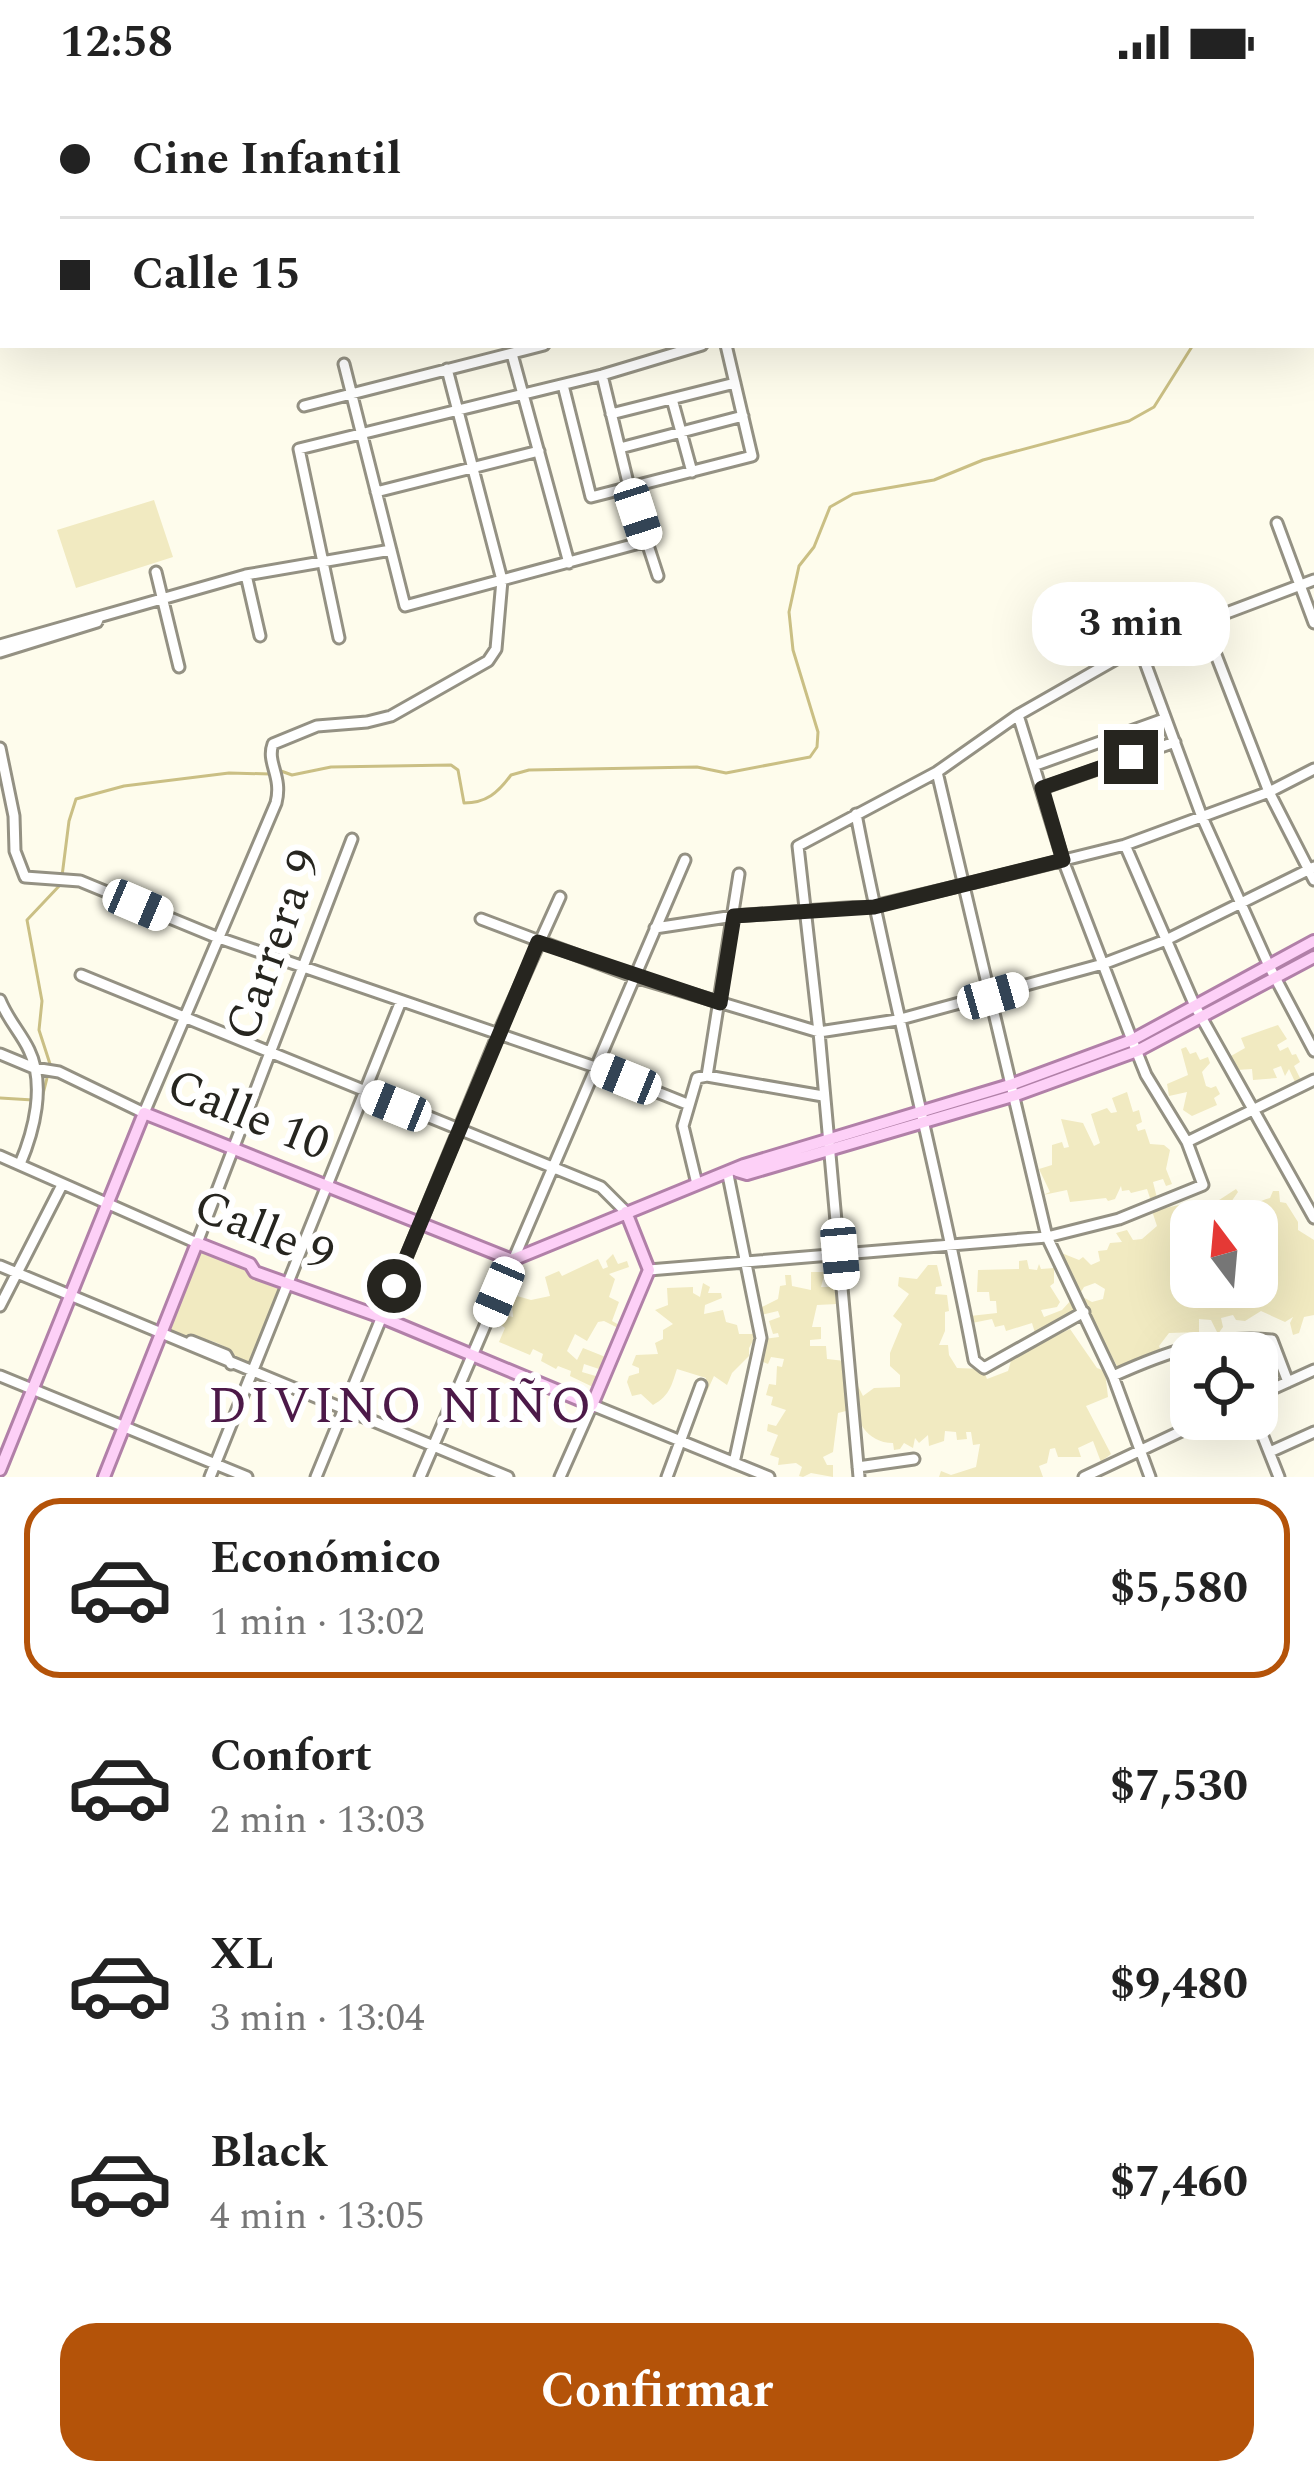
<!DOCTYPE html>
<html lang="es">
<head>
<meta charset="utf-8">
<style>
  :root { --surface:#fff; --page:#f2f2f2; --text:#222; --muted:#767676; --line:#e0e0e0; --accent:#b45309 }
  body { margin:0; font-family:Spectral,serif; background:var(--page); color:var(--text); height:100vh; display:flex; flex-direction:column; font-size:45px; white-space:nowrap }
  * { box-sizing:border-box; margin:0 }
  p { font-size:39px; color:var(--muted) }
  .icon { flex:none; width:66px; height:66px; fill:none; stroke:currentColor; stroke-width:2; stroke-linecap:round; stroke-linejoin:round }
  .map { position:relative; height:1393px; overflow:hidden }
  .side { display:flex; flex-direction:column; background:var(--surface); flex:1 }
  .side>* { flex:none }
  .hud { position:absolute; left:0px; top:0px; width:1314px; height:264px; box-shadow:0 12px 48px #0002; display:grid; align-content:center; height:264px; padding:0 60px; background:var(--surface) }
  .needle { width:78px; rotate:344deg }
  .tools { position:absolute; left:1170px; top:1116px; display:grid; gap:24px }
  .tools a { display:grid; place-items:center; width:108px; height:108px; border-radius:24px; background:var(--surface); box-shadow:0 12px 48px #0002; font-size:60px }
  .end { position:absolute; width:54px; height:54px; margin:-27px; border:15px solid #26251f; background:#fff; box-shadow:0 0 0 6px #fff }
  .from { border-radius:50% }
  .bubble { position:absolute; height:84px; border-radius:36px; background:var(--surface); box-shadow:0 12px 48px #0002; font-size:39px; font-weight:700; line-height:84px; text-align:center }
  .car { position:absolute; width:36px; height:72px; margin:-36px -18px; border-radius:15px; box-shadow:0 0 9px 3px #0007; background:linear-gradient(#fff 24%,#345 0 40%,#fff 0 76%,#345 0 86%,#fff 0) }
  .hud b { display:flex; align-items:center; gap:42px; height:114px; font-size:45px }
  .hud b+b { border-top:3px solid var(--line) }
  .hud i { width:30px; height:30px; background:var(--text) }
  ul { padding:21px 0 0; list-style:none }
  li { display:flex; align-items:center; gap:36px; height:180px; margin:0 24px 18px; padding:0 36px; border:6px solid transparent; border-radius:36px }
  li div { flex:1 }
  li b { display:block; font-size:45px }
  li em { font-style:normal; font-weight:700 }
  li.current { border-color:var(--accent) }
  li>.icon { width:108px; height:108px; stroke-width:1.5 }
  .primary-button { display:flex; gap:24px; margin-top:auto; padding:24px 60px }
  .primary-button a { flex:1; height:138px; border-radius:36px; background:var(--accent); color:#fff; font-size:48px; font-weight:700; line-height:138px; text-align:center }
  .status { display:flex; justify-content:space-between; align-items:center; height:84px; padding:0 60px; background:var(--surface); direction:ltr }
  .status svg { height:33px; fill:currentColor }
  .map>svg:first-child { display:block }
</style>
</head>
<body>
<div class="status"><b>12:58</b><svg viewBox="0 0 49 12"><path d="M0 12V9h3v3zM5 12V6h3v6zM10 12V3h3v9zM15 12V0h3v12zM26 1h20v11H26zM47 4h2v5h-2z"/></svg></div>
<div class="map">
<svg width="1314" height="1393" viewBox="0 0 1314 1393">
  <rect width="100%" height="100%" fill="#fefcec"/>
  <path fill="#f1eac1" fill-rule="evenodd" d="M154,416L173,473L76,504L57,446Z
    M1278,941L1287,955L1277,961L1280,967L1288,963L1292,971L1296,970L1300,978L1294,982L1301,996L1295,998L1289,985L1285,992L1281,982L1273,985L1277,994L1253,996L1252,985L1237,986L1231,972L1245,964L1241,954Z
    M1186,963L1190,970L1196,968L1200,976L1208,973L1210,979L1202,988L1206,1002L1211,1004L1216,1002L1220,1010L1214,1014L1217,1021L1192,1032L1183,1026L1187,1008L1169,1012L1167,1000L1188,991L1181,965Z
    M1127,1008L1133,1028L1139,1026L1142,1038L1136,1041L1138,1047L1145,1045L1150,1060L1164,1061L1170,1066L1166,1085L1172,1100L1166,1102L1163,1095L1153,1098L1157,1114L1151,1117L1147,1105L1131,1109L1129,1106L1122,1107L1121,1102L1115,1115L1108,1117L1106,1114L1070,1118L1067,1106L1043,1111L1050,1108L1039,1085L1052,1081V1061L1062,1058L1064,1064L1069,1063L1061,1035L1083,1039L1094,1062L1100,1059L1091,1030L1107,1024L1111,1029L1117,1028L1112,1014Z
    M1236,1105L1238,1108L1231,1118L1238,1116L1236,1129C1249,1127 1258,1116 1270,1114L1273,1107H1279L1280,1118L1286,1119L1298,1138V1146L1314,1156V1231L1304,1233L1299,1249L1293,1251L1290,1239L1293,1233L1285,1238L1261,1227L1245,1237L1236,1236L1233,1231L1221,1234L1223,1243L1218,1250L1211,1236L1199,1235V1248L1169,1249L1159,1262L1161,1267L1121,1285L1117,1282L1079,1211L1092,1218L1103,1215L1105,1205L1095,1199L1084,1203L1081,1208L1065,1186L1059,1168L1079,1176L1083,1173L1091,1181L1100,1177L1098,1167L1107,1166L1110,1159L1122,1158L1116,1149L1127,1146L1133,1156L1142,1155L1157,1142L1152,1127L1179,1121L1174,1132L1185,1138L1208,1130L1213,1120ZM1191,1137H1257V1203H1191Z
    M200,1166L243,1183L250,1192L279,1203L250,1279L237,1275C222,1251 191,1256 168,1247Z
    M613,1170L618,1180L627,1177L629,1183L609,1190L615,1195L609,1213L619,1218L612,1237L621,1242L620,1245L604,1237L598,1238L587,1257L575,1250L567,1267L577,1276L583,1264L608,1274L602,1286L584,1280L582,1288L599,1293L593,1309V1303L570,1292L571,1287L558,1282L556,1285L541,1277L543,1270L533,1265L530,1271L499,1258L505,1244L501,1241L505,1231L513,1233L512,1220L517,1212L531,1216L550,1212L545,1193L559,1187L562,1192L598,1175L603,1185L608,1183L606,1177Z
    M1027,1176L1029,1185L1037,1186L1039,1180L1041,1185L1054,1184V1199L1050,1202L1060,1218L1057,1223L1041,1226L1044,1233L1062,1226L1073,1214L1081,1226L1036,1252L1032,1239L1006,1247L1004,1241L995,1243L992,1235L972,1239L970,1232L997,1229L996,1217H990L989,1208H977L978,1186L1019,1185V1177Z
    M928,1181H937L942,1202L936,1203L935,1210L947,1211L949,1227L945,1228V1247L939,1261H948L949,1271L957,1284L983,1285L987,1295L1008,1287L1013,1270L1070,1245L1097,1284L1105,1287L1108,1313L1086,1322L1111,1370L1101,1378L1093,1357L1078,1364L1081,1373H1058L1055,1364L1050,1365L1047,1379L1039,1382L1043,1393H939L941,1387L951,1391L976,1383L980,1360L973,1361L971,1348H966L967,1355L957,1356L956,1348L945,1347L944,1357L929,1362L928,1351L919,1359L915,1354L913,1364L904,1359L900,1365L894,1366L893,1359C861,1359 849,1324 855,1296L863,1312L874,1304L900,1303V1291L890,1282V1269L902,1240L893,1232L909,1210L898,1202L899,1193L917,1195Z
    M811,1188H825L821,1203H834L837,1220L817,1221L812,1243H821V1255L810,1256V1262H826L827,1275L845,1277L850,1326L838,1329L833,1368L823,1373L827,1381H833V1393L811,1389L803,1393L799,1392L802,1383L796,1379L778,1381L779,1374L770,1371L778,1351L767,1347L768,1340L776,1342L786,1326L771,1321L773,1313L766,1311L769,1300L776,1301L777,1282L782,1283L784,1275L771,1273L768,1280L761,1277L764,1255L779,1253L778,1249L773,1250L769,1237L780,1233L778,1227L761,1231L760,1224L778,1215L780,1202L786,1201L785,1191H791L792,1202L811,1206Z
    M703,1199L710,1203L708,1209H721L722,1214L705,1221L704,1230L723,1226L726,1238L737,1241L739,1250H757L749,1264V1272L732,1289L727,1301L714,1292L704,1314L697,1312L706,1294L677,1285C672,1299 671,1311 653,1321L641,1310L632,1312L627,1298L629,1292L639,1289V1284L632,1281L636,1271L658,1270L655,1259L663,1255V1246L673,1240L655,1226L668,1221L667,1204L693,1203V1209L700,1213Z"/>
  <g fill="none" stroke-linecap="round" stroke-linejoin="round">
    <path stroke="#cabf84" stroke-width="3" d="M1311,224L1314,223
      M281,687L292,691L331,683L451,681L458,686L464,719C486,719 498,709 511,691L529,686L697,683L726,689L810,673L817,663L818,648L793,566L789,528L799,482L814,463L830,423L853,410L934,396L983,376L1129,337L1154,323L1193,261
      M50,980L39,946L42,917L27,836L61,800L69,737L76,715L124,702L229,689L270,690
      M0,1014L33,1016
      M42,1014L48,990"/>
    <path stroke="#cabf84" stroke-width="14" d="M1037,0L1040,3
      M657,3H672
      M940,3L949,0
      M1219,3L1224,0"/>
    <defs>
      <path id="minor" d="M512,270L569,479
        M344,280L405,522L647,457
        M602,291L629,403L658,492
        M563,301L591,413L752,372L726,261
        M672,315L692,388
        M304,322L544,261
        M611,330L735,299
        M620,364L743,332
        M376,408L539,367
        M1277,439L1314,539
        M156,488L179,583
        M246,491L260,552
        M1204,540L1269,708L1314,796
        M339,554L299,365L602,291L702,261
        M0,561L246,491L391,466
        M1139,562L1202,733L1269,882L1314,967
        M0,568L97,538L99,533
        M0,664L14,732L15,767L25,793L80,797L216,853L595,983L687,1020
        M1036,681L1164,635
        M937,688L1047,1153L1113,1292L1150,1393
        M1043,704L1175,658
        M856,730C891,913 940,1093 974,1276L984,1284L1084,1228
        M1125,761L1195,922L1314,1134
        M481,835L635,893L819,948L897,936L1103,880L1166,856L1314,783
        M655,844L734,832L874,822L963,801L1125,761L1269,708L1314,685
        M81,891L601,1103L626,1128
        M0,916C8,936 21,949 29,966C46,1001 34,1047 20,1080
        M0,970L34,984L59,988L144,1029L276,719C283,692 266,679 273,660L317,642L367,638L391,632L488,577L496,565L502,496L447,285
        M707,992L739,790
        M1187,1058L1314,996
        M0,1072L197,1159L352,755
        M728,1091L761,1254L734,1379
        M697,1100L683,1042L697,994L707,992L823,1012
        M0,1182L508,1393
        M649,1186L1047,1153L1119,1135L1203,1101L1187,1058L1146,991L1132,956L1063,776L1018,631
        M0,1222L62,1101
        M191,1257L226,1271L231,1280
        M0,1292L247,1393
        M1113,1292C1164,1269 1215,1250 1272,1256L1288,1298
        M1257,1312L1314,1286
        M1256,1335L1279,1393
        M1270,1368L1314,1348
        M858,1383L914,1375
        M210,1393L401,917
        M316,1393L498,950L560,813
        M420,1393L685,776
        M560,1393L592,1321L769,1393
        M667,1393L701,1301
        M859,1393L819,948L798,762L937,688L1018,631L1139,562L1314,496
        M1084,1393L1207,1335"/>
      <path id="major" d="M737,1087L747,1090L1016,1011L1137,967L1314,873
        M0,1386L144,1029L512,1176L744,1081L1013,1000L1132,956L1314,857
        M104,1393L197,1159L250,1180L255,1188L381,1233L592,1321L649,1186L626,1128"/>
    </defs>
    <use href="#minor" stroke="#949183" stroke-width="15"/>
    <use href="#major" stroke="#b180a8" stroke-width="16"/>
    <use href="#minor" stroke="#fff" stroke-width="9"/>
    <use href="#major" stroke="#fdd0f7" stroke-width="10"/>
  </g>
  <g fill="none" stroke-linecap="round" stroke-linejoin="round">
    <path stroke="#26251f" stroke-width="15" d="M394,1202L538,858L720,919L734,832L874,823L1063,776L1042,704L1131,673"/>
  </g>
  <g text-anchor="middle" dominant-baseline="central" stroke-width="12" stroke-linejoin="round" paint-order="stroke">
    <g font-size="48" fill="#26251f" stroke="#fff">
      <text transform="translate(274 861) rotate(-70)">Carrera 9</text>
      <text transform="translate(248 1031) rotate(22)">Calle 10</text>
      <text transform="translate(264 1147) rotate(22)">Calle 9</text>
    </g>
    <g font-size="51" letter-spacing="3" fill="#4c1948" stroke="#fff">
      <text x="401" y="1323">DIVINO NIÑO</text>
    </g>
  </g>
</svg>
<div class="tools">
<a><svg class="needle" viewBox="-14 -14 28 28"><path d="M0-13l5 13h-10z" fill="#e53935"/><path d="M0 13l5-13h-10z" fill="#767676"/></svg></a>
<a><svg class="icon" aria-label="locate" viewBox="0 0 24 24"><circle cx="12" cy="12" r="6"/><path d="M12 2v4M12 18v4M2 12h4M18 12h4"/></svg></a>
</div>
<i class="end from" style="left:394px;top:1202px"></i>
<i class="end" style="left:1131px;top:673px"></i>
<div class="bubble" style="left:1032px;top:498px;width:198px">3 min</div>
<i class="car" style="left:638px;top:430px;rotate:162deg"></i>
<i class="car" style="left:138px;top:821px;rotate:113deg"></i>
<i class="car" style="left:993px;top:912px;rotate:74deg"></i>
<i class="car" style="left:626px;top:995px;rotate:292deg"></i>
<i class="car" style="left:396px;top:1022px;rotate:292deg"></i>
<i class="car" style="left:840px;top:1170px;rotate:175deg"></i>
<i class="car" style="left:499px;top:1208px;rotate:203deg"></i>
<div class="hud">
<b><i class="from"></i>Cine Infantil</b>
<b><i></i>Calle 15</b>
</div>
</div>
<section class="side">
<ul>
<li class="current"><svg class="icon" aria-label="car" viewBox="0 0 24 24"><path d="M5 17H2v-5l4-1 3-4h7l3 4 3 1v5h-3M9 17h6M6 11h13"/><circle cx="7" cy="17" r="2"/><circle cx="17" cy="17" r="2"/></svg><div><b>Económico</b><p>1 min · 13:02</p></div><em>$5,580</em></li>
<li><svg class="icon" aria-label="car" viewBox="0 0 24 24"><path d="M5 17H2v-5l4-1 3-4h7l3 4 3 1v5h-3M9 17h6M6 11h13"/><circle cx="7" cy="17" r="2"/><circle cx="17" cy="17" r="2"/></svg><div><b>Confort</b><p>2 min · 13:03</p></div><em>$7,530</em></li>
<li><svg class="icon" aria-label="car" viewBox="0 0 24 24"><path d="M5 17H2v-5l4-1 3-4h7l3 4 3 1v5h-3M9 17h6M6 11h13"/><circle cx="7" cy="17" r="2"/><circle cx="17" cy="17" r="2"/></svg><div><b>XL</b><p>3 min · 13:04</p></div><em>$9,480</em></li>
<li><svg class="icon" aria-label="car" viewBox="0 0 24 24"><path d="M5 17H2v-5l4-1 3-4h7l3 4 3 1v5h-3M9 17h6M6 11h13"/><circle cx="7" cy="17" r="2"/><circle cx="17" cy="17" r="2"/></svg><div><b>Black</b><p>4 min · 13:05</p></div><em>$7,460</em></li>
</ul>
<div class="primary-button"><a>Confirmar</a></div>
</section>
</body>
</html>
